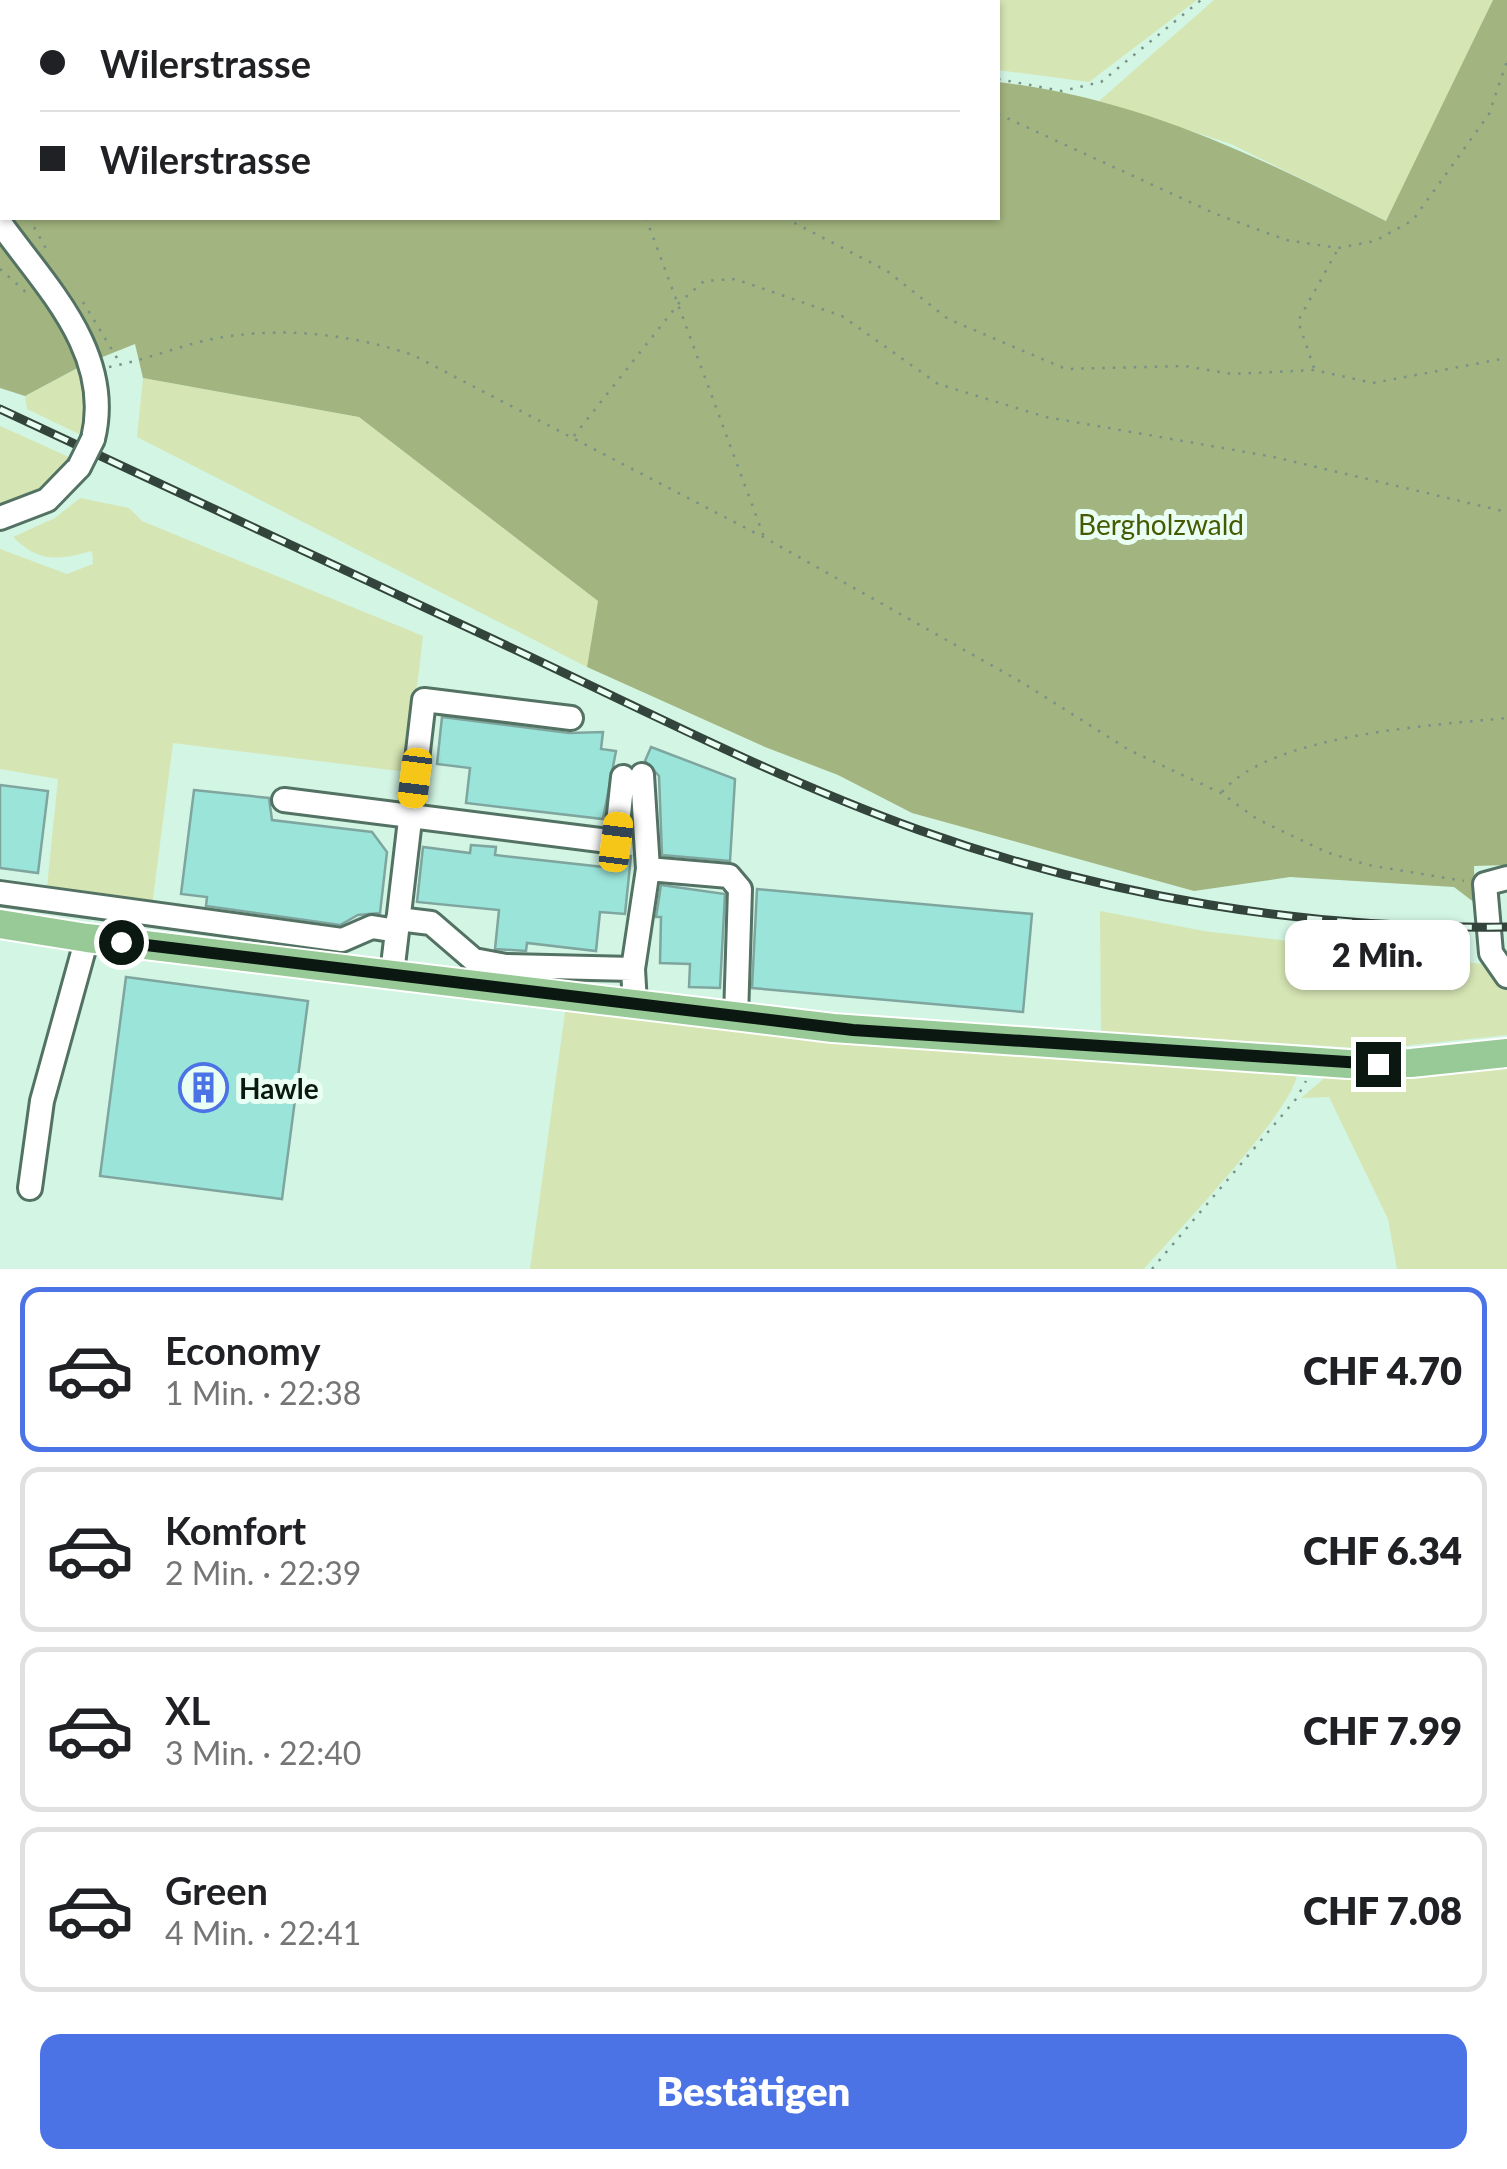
<!DOCTYPE html>
<html lang="de">
<head>
<meta charset="utf-8">
<style>
  :root { --surface:#fff; --page:#f6f6f6; --text:#202124; --muted:#757577; --line:#e0e0e0; --accent:#4c73e6 }
  body { margin:0; font-family:Lato,sans-serif; background:var(--page); color:var(--text); height:100vh; display:flex; flex-direction:column; font-size:38px; white-space:nowrap }
  * { box-sizing:border-box; margin:0 }
  p { font-size:32px; color:var(--muted) }
  .icon { flex:none; width:55px; height:55px; fill:none; stroke:currentColor; stroke-width:2; stroke-linecap:round; stroke-linejoin:round }
  .map { position:relative; height:1269px; overflow:hidden }
  .drawer { display:flex; flex-direction:column; background:var(--surface); flex:1 }
  .drawer>* { flex:none }
  .hud { position:absolute; left:0px; top:0px; width:1000px; height:220px; box-shadow:0 2px 8px #0004; display:grid; align-content:center; height:220px; padding:0 40px; background:var(--surface) }
  .end { position:absolute; width:45px; height:45px; margin:-22px; border:12px solid #0b1812; background:#fff; box-shadow:0 0 0 5px #fff }
  .from { border-radius:50% }
  .bubble { position:absolute; height:70px; border-radius:20px; background:var(--surface); box-shadow:0 2px 8px #0004; font-size:32px; font-weight:800; line-height:70px; text-align:center }
  .car { position:absolute; width:30px; height:60px; margin:-30px -15px; border-radius:12px; box-shadow:0 0 8px 2px #0007; background:linear-gradient(#f5c518 24%,#345 0 40%,#f5c518 0 76%,#345 0 86%,#f5c518 0) }
  .hud b { display:flex; align-items:center; gap:35px; height:95px; font-size:38px }
  .hud b+b { border-top:2px solid var(--line) }
  .hud i { width:25px; height:25px; background:var(--text) }
  ul { padding:18px 0 0; list-style:none }
  li { display:flex; align-items:center; gap:30px; height:165px; margin:0 20px 15px; padding:0 20px; border:5px solid var(--line); border-radius:20px }
  li div { flex:1 }
  li b { display:block; font-size:38px }
  li em { font-style:normal; font-weight:800 }
  li.selected { border-color:var(--accent) }
  li>.icon { width:90px; height:90px; stroke-width:1.5 }
  .primary-button { display:flex; gap:20px; margin-top:auto; padding:20px 40px }
  .primary-button a { flex:1; height:115px; border-radius:20px; background:var(--accent); color:#fff; font-size:40px; font-weight:800; line-height:115px; text-align:center }
  .map>svg:first-child { display:block }
</style>
</head>
<body>
<div class="map">
<svg width="1507" height="1269" viewBox="0 0 1507 1269">
  <rect width="100%" height="100%" fill="#d3f5e4"/>
  <path fill="#d5e5b4" d="M734,0H1197L1089,82L998,70V2Z
    M1214,0H1493L1387,221L1231,144L1099,101Z
    M80,367L86,410L81,435L27,409L25,396Z
    M143,378L359,417L598,601L587,667L137,437Z
    M0,426L69,457C57,488 29,497 0,508Z
    M80,498L129,508L142,521L423,636L407,772L173,743L152,906L47,887L58,779L0,769V549L67,574L93,564L92,551C58,560 39,563 13,537L55,518Z
    M1100,911L1204,931L1482,964L1507,982V1035L1374,1049L1101,1032Z
    M566,1005L1297,1071C1302,1102 1171,1238 1144,1269H530Z
    M1507,1060V1269H1397L1388,1219L1329,1097L1301,1098L1327,1076Z"/>
  <path fill="#a2b47f" d="M0,0L683,2H2V218H998V82C1142,99 1258,157 1386,221L1493,0H1507V865L1474,866L1475,903L1454,887L1290,877L1194,891L912,813L838,775L765,747L587,667L598,601L359,417L143,378L135,344L85,364L25,396L0,388Z"/>
  <path fill="#9be4da" stroke="#7fa59f" stroke-width="2.5" d="M442,717L569,733L603,732L601,749L616,751L603,819L466,803L470,768L437,764Z
    M651,747L735,779L730,861L662,855L659,776L645,761Z
    M0,785L48,791L38,873L0,868Z
    M194,790L269,798L272,820L372,832L387,852L380,913L358,915L340,925L206,906L207,897L181,894Z
    M471,845L496,847L495,855L604,867L605,856H631L625,914L600,912L596,951L527,943L526,951L495,949L499,910L417,902L423,847L470,853Z
    M661,885L725,894L720,988L689,987L690,964L660,963L661,917H656Z
    M757,889L1032,914L1023,1012L752,988Z
    M126,977L308,1001L282,1199L100,1176Z"/>
  <g fill="none" stroke-linecap="round" stroke-linejoin="round">
    <defs>
      <path id="minor" d="M0,223C46,287 114,353 93,439
        M0,518L47,500L79,467
        M642,775L648,869
        M284,800L616,842L623,777
        M1507,878L1485,884L1491,953L1507,976
        M0,893L342,940L372,927L397,931
        M398,919L431,923L474,960L506,966L633,969
        M392,974L424,700L571,718
        M635,1004L633,969L648,869L729,876L740,889L736,1017
        M30,1188L42,1101L87,938"/>
      <path id="major" d="M0,924L87,938L833,1028L1348,1064L1411,1063L1507,1053"/>
    </defs>
    <use href="#minor" stroke="#537263" stroke-width="28"/>
    <use href="#major" stroke="#fff" stroke-width="32"/>
    <path stroke="#799286" stroke-width="2.5" stroke-dasharray="2.5 8" stroke-linecap="butt" d="M79,0L81,2
      M490,0L492,2
      M601,0L617,2
      M15,2L16,0
      M0,20H2
      M998,79L1062,91L1101,82L1201,0
      M998,114L1216,214L1286,240L1338,248L1375,241L1413,220L1489,114L1507,61
      M0,166L2,170
      M0,198L2,201
      M29,218L49,254
      M646,218L764,537
      M785,218L887,271L948,319L1066,369L1185,366L1232,374L1314,370L1373,383L1507,358
      M0,269L29,295
      M83,302L120,363
      M109,367C140,361 169,350 199,342C269,325 345,332 413,355L765,538L1023,683L1129,750L1221,793L1257,819L1326,852L1368,865L1464,881
      M1314,368L1298,321L1338,249
      M574,436L679,303L704,281L735,279L842,316L938,384L1046,417L1274,457L1507,512
      M1222,792C1271,734 1435,725 1507,718
      M1152,1269L1296,1099L1306,1081"/>
    <use href="#minor" stroke="#fff" stroke-width="22"/>
    <use href="#major" stroke="#97ca97" stroke-width="28"/>
    <defs>
      <path id="rail" d="M0,409C173,490 347,571 520,652C652,714 782,781 919,830C1107,897 1308,930 1507,927"/>
    </defs>
    <use href="#rail" stroke="#33443c" stroke-width="9"/>
    <use href="#rail" stroke="#eafff4" stroke-width="5" stroke-dasharray="15" stroke-linecap="butt"/>
    <defs>
      <path id="minor-bridge" d="M79,467L93,439"/>
    </defs>
    <use href="#minor-bridge" stroke="#537263" stroke-width="28" stroke-linecap="butt"/>
    <use href="#minor-bridge" stroke="#fff" stroke-width="22"/>
  </g>
  <g fill="none" stroke-linecap="round" stroke-linejoin="round">
    <path stroke="#0b1812" stroke-width="12" d="M121,942L853,1030L1378,1064"/>
  </g>
  <defs>
    <symbol id="building-ring" viewBox="-11 -11 22 22"><circle r="9.5" fill="#eafff4" stroke="#4c73e6" stroke-width="1.5"/><path d="M-4-6H4V6H1V3H-1V6H-4ZM-2.5-4.3h1.7v1.8h-1.7ZM.8-4.3h1.7v1.8H.8ZM-2.5-1h1.7V.8h-1.7ZM.8-1h1.7V.8H.8Z" fill="#4c73e6"/></symbol>
  </defs>
  <g fill-rule="evenodd">
    <use href="#building-ring" x="176" y="1060" width="55" height="55"/>
  </g>
  <g text-anchor="middle" dominant-baseline="central" stroke-width="10" stroke-linejoin="round" paint-order="stroke">
    <g font-size="28" fill="#465903" stroke="#eafff4">
      <text x="1161" y="524">Bergholzwald</text>
    </g>
    <g font-size="28" font-weight="bold" fill="#0b1812" stroke="#eafff4" text-anchor="start">
      <text x="239" y="1088">Hawle</text>
    </g>
  </g>
</svg>
<i class="end from" style="left:121px;top:942px"></i>
<i class="end" style="left:1378px;top:1064px"></i>
<div class="bubble" style="left:1285px;top:920px;width:185px">2 Min.</div>
<i class="car" style="left:415px;top:778px;rotate:187deg"></i>
<i class="car" style="left:616px;top:842px;rotate:7deg"></i>
<div class="hud">
<b><i class="from"></i>Wilerstrasse</b>
<b><i></i>Wilerstrasse</b>
</div>
</div>
<section class="drawer">
<ul>
<li class="selected"><svg class="icon" aria-label="car" viewBox="0 0 24 24"><path d="M5 17H2v-5l4-1 3-4h7l3 4 3 1v5h-3M9 17h6M6 11h13"/><circle cx="7" cy="17" r="2"/><circle cx="17" cy="17" r="2"/></svg><div><b>Economy</b><p>1 Min. · 22:38</p></div><em>CHF 4.70</em></li>
<li><svg class="icon" aria-label="car" viewBox="0 0 24 24"><path d="M5 17H2v-5l4-1 3-4h7l3 4 3 1v5h-3M9 17h6M6 11h13"/><circle cx="7" cy="17" r="2"/><circle cx="17" cy="17" r="2"/></svg><div><b>Komfort</b><p>2 Min. · 22:39</p></div><em>CHF 6.34</em></li>
<li><svg class="icon" aria-label="car" viewBox="0 0 24 24"><path d="M5 17H2v-5l4-1 3-4h7l3 4 3 1v5h-3M9 17h6M6 11h13"/><circle cx="7" cy="17" r="2"/><circle cx="17" cy="17" r="2"/></svg><div><b>XL</b><p>3 Min. · 22:40</p></div><em>CHF 7.99</em></li>
<li><svg class="icon" aria-label="car" viewBox="0 0 24 24"><path d="M5 17H2v-5l4-1 3-4h7l3 4 3 1v5h-3M9 17h6M6 11h13"/><circle cx="7" cy="17" r="2"/><circle cx="17" cy="17" r="2"/></svg><div><b>Green</b><p>4 Min. · 22:41</p></div><em>CHF 7.08</em></li>
</ul>
<div class="primary-button"><a>Bestätigen</a></div>
</section>
</body>
</html>
